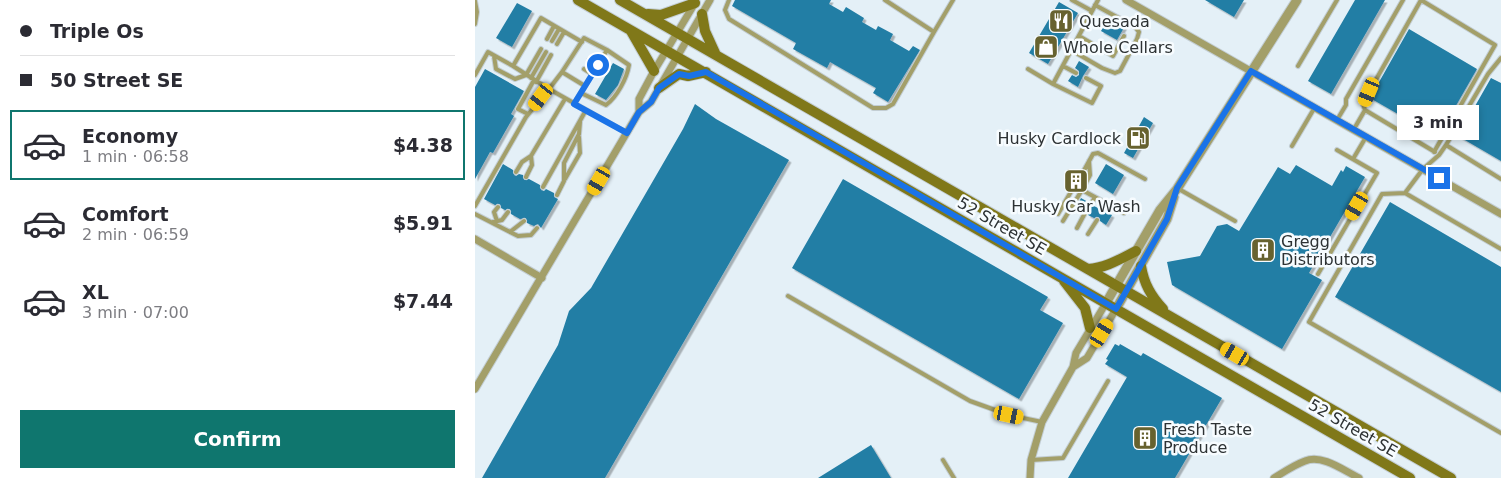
<!DOCTYPE html>
<html lang="en">
<head>
<meta charset="utf-8">
<style>
  :root { --surface:#fff; --page:#f2f2f3; --text:#2b2b33; --muted:#7c7c81; --line:#e1e1e2; --accent:#0f766e }
  body { margin:0; font-family:"DejaVu Sans",sans-serif; background:var(--page); color:var(--text); height:100vh; display:flex; flex-direction:column; font-size:19px; white-space:nowrap }
  * { box-sizing:border-box; margin:0 }
  p { font-size:16px; color:var(--muted) }
  .icon { flex:none; width:28px; height:28px; fill:none; stroke:currentColor; stroke-width:2; stroke-linecap:round; stroke-linejoin:round }
  .map { position:relative; flex:1; overflow:hidden }
  .drawer { display:flex; flex-direction:column; background:var(--surface); width:475px }
  .drawer>* { flex:none }
  .top-card { display:grid; align-content:center; height:110px; padding:0 20px; background:var(--surface) }
  .end { position:absolute; width:22px; height:22px; margin:-11px; border:6px solid #1a73e8; background:#fff; box-shadow:0 0 0 2px #fff }
  .from { border-radius:50% }
  .bubble { position:absolute; height:35px; border-radius:0px; background:var(--surface); box-shadow:0 2px 8px #0003; font-size:16px; font-weight:700; line-height:35px; text-align:center }
  .car { position:absolute; width:15px; height:30px; margin:-15px -8px; border-radius:6px; box-shadow:0 0 4px 1px #0007; background:linear-gradient(#f5c518 24%,#345 0 40%,#f5c518 0 76%,#345 0 86%,#f5c518 0) }
  .top-card b { display:flex; align-items:center; gap:18px; height:48px; font-size:19px }
  .top-card b+b { border-top:1px solid var(--line) }
  .top-card i { width:12px; height:12px; background:var(--text) }
  ul { padding:0; list-style:none }
  li { display:flex; align-items:center; gap:15px; height:70px; margin:0 10px 8px; padding:0 10px; border:2px solid transparent; border-radius:0px }
  li div { flex:1 }
  li b { display:block; font-size:19px }
  li em { font-style:normal; font-weight:700 }
  li.selected { border-color:var(--accent) }
  li>.icon { width:45px; height:45px; stroke-width:1.5 }
  .action { display:flex; gap:10px; margin-top:auto; padding:10px 20px }
  .action a { flex:1; height:58px; border-radius:0px; background:var(--accent); color:#fff; font-size:20px; font-weight:700; line-height:58px; text-align:center }
  main { display:flex; flex:1; min-height:0 }
  .map>svg:first-child { display:block }
</style>
</head>
<body>
<main>
<section class="drawer">
<div class="top-card">
<b><i class="from"></i>Triple Os</b>
<b><i></i>50 Street SE</b>
</div>
<ul>
<li class="selected"><svg class="icon" aria-label="car" viewBox="0 0 24 24"><path d="M5 17H2v-5l4-1 3-4h7l3 4 3 1v5h-3M9 17h6M6 11h13"/><circle cx="7" cy="17" r="2"/><circle cx="17" cy="17" r="2"/></svg><div><b>Economy</b><p>1 min · 06:58</p></div><em>$4.38</em></li>
<li><svg class="icon" aria-label="car" viewBox="0 0 24 24"><path d="M5 17H2v-5l4-1 3-4h7l3 4 3 1v5h-3M9 17h6M6 11h13"/><circle cx="7" cy="17" r="2"/><circle cx="17" cy="17" r="2"/></svg><div><b>Comfort</b><p>2 min · 06:59</p></div><em>$5.91</em></li>
<li><svg class="icon" aria-label="car" viewBox="0 0 24 24"><path d="M5 17H2v-5l4-1 3-4h7l3 4 3 1v5h-3M9 17h6M6 11h13"/><circle cx="7" cy="17" r="2"/><circle cx="17" cy="17" r="2"/></svg><div><b>XL</b><p>3 min · 07:00</p></div><em>$7.44</em></li>
</ul>
<div class="action"><a>Confirm</a></div>
</section>
<div class="map">
<svg width="1026" height="478" viewBox="0 0 1026 478">
  <defs>
    <filter id="shadow"><feDropShadow dx="2.5" dy="2.5" stdDeviation="0" flood-color="#0004"/></filter>
  </defs>
  <rect width="100%" height="100%" fill="#e4f0f7"/>
  <path fill="#237ea5" filter="url(#shadow)" d="M260,0H356L354,4L368,12L371,7L389,18L387,22L401,30L403,26L418,34L415,40L434,51L438,46L445,50L413,102L398,93L401,88L355,62L352,68L318,49L321,43L257,6Z
    M730,0H769L759,17Z
    M880,0H910L856,94L833,81Z
    M584,2L603,13L573,64L554,53Z
    M42,3L57,11L37,47L21,38Z
    M634,17L650,26L642,40L626,31Z
    M934,29L1002,69L963,137L895,98Z
    M604,61L614,67L608,76L603,87L593,81L597,75L601,77L604,75V71L600,68Z
    M138,63L149,69L143,85L131,100L120,94Z
    M10,69L49,91L36,114L39,116L18,153L15,152L0,179V87Z
    M1016,78L1026,83V161L983,136Z
    M220,104L241,119L314,160L130,478H7L83,345L94,311L116,288L208,129Z
    M669,117L678,123L658,158L649,153Z
    M28,164L38,170L39,175L41,176L44,174L48,175L49,180L54,179L65,185L66,190L69,191L71,189L79,193V197L83,199L66,228L63,224L59,226L52,223L51,218L45,219L36,214L35,209L30,210L26,208L25,204L20,205L9,199Z
    M631,164L649,175L638,194L620,183Z
    M821,165L857,186L866,170L868,172L871,166L890,177L834,273L847,280L807,349L697,285L692,262L725,256L742,226L752,224L764,231L803,167L815,174Z
    M601,170L604,172L605,177H609L600,192L599,187L592,186Z
    M368,179L573,297L565,310L588,323L544,399L317,268Z
    M606,198L613,202V205L615,207L619,206L625,209L626,213L631,212L637,215L631,225L625,221L624,217L619,218L613,215L612,210L607,211L601,208Z
    M915,202L1026,267V392L860,297Z
    M640,344L644,346L645,344L666,356L668,353L747,398L700,478H593L652,377L630,364L633,360L631,359Z
    M396,445L416,478H343Z"/>
  <g fill="none" stroke-linecap="round" stroke-linejoin="round">
    <defs>
      <path id="service" d="M254,0L250,10L254,19L398,108H411L418,104L459,32
        M410,0L459,32L478,0
        M597,0L617,11
        M946,0L1020,45L959,152
        M0,1L2,12L0,24
        M604,36L638,56L649,36
        M72,39L79,26
        M77,41L84,29
        M82,44L89,32
        M596,50L627,68L640,73L645,71L662,39L664,32L660,27L620,5
        M19,56L21,69L40,79L51,75L66,49
        M114,60L123,65
        M588,66L601,73
        M823,66L862,0
        M109,69L117,74
        M553,69L578,84L623,0
        M87,72L110,86
        M0,75L13,52L38,66
        M56,78L71,52
        M61,82L76,55
        M578,84L617,103L626,86L611,78
        M106,93L131,105C142,97 152,78 154,65L132,50
        M99,104L132,50L109,38L87,72L74,89L152,133
        M890,110L888,104L894,92L946,0
        M53,114L43,109L59,80
        M862,120L871,105V99L928,0
        M879,129L890,110L960,152
        M971,145L1013,74L1026,58
        M817,146L840,107
        M878,159L891,137
        M41,172L47,162L56,156
        M607,174L618,154L623,153L670,179
        M51,177L57,165L56,156L90,99
        M90,179L105,153L104,137
        M1026,179L971,145L964,155L948,169L930,193L907,194L834,322L1026,433
        M68,187L111,110
        M702,188L760,221
        M607,190L615,175L614,161
        M930,193L1026,249
        M82,195L89,181V163L104,134L105,122
        M616,204L620,197
        M0,206L51,117L74,89L38,66L66,18L107,42
        M628,210L632,204
        M0,214L43,236L56,235L62,228
        M583,214L597,190
        M22,221L19,212L23,207
        M588,221L607,190L649,213
        M18,222L27,220L33,212
        M602,228L610,213
        M35,232L49,221
        M613,234L622,220
        M843,274L902,173L862,150
        M313,296L495,401L534,415L567,422
        M468,460L479,478
        M556,460L588,458L633,381"/>
      <path id="minor" d="M651,0L1026,214
        M164,112V99L179,71L220,3
        M0,239L67,278
        M598,367L612,358L641,309
        M0,389L164,112L176,102L235,0
        M555,478L556,460L567,422L598,367L601,353L631,303
        M799,478C809,472 819,465 830,461C847,454 868,470 884,478"/>
      <path id="tertiary" d="M631,303L685,210L702,189L822,0
        M641,309L692,219L699,197"/>
      <path id="secondary" d="M103,0L935,478
        M145,0L976,478
        M173,14L186,15L220,3
        M227,14L230,31L241,55
        M156,31L179,71
        M184,88L204,74L213,76L231,72
        M666,266C669,284 676,296 688,309
        M613,269C631,268 645,259 661,251
        M589,281L610,308L615,328"/>
    </defs>
    <use href="#service" stroke="#c3ced4" stroke-width="6"/>
    <use href="#minor" stroke="#c3ced4" stroke-width="9"/>
    <use href="#tertiary" stroke="#c3ced4" stroke-width="11"/>
    <use href="#secondary" stroke="#c3ced4" stroke-width="12"/>
    <use href="#service" stroke="#a39f69" stroke-width="4"/>
    <use href="#minor" stroke="#a39f69" stroke-width="7"/>
    <use href="#tertiary" stroke="#a39f69" stroke-width="9"/>
    <use href="#secondary" stroke="#807819" stroke-width="10"/>
  </g>
  <g fill="none" stroke-linecap="round" stroke-linejoin="round">
    <path stroke="#1a73e8" stroke-width="6" d="M123,65L99,104L152,133L164,112L176,102L184,88L204,74L214,76L231,72L641,309L692,219L702,188L776,71L964,178"/>
  </g>
  <defs>
    <symbol id="restaurant-square" viewBox="-11 -11 22 22"><rect x="-9" y="-9" width="18" height="18" rx="4" fill="#67622f" stroke="#f7fcff"/><path d="M-5-6h1v4h1v-4h1v4h1v-4h1v5L-1.5 .5V6h-2V.5L-5-1ZM5-6V6H3V1.5H1.5Q1.5-4 5-6Z" fill="#fff"/></symbol>
    <symbol id="shop-square" viewBox="-11 -11 22 22"><rect x="-9" y="-9" width="18" height="18" rx="4" fill="#67622f" stroke="#f7fcff"/><path d="M-5-2.5h2.3a2.7 3.5 0 0 1 5.4 0H5L5.5 6h-11ZM-1.5-2.5h3a1.5 2.3 0 0 0-3 0Z" fill="#fff"/></symbol>
    <symbol id="fuel-square" viewBox="-11 -11 22 22"><rect x="-9" y="-9" width="18" height="18" rx="4" fill="#67622f" stroke="#f7fcff"/><path d="M-5.5-6h7V0h2V4h1.3V-2.5L3-4.5l.8-.8L6-3V5H2.5V1h-1V6h-7ZM-4.2-4.7v3.2H.2V-4.7Z" fill="#fff"/></symbol>
    <symbol id="building-square" viewBox="-11 -11 22 22"><rect x="-9" y="-9" width="18" height="18" rx="4" fill="#67622f" stroke="#f7fcff"/><path d="M-4-6H4V6H1V3H-1V6H-4ZM-2.5-4.3h1.7v1.8h-1.7ZM.8-4.3h1.7v1.8H.8ZM-2.5-1h1.7V.8h-1.7ZM.8-1h1.7V.8H.8Z" fill="#fff"/></symbol>
  </defs>
  <g fill-rule="evenodd">
    <use href="#restaurant-square" x="572" y="7" width="28" height="28"/>
    <use href="#shop-square" x="557" y="33" width="28" height="28"/>
    <use href="#fuel-square" x="649" y="124" width="28" height="28"/>
    <use href="#building-square" x="587" y="167" width="28" height="28"/>
    <use href="#building-square" x="774" y="236" width="28" height="28"/>
    <use href="#building-square" x="656" y="424" width="28" height="28"/>
  </g>
  <g text-anchor="middle" dominant-baseline="central" stroke-width="5" stroke-linejoin="round" paint-order="stroke">
    <g font-size="16" fill="#2d3234" stroke="#f7fcff" text-anchor="start">
      <text x="604" y="21">Quesada</text>
      <text x="588" y="47">Whole Cellars</text>
      <text x="646" y="138" text-anchor="end">Husky Cardlock</text>
      <text x="601" y="206" text-anchor="middle">Husky Car Wash</text>
      <text x="806" y="241">Gregg<tspan x="806" dy="18">Distributors</tspan></text>
      <text x="688" y="429">Fresh Taste<tspan x="688" dy="18">Produce</tspan></text>
    </g>
    <g font-size="16" fill="#2d3234" stroke="#f7fcff">
      <text transform="translate(527 226) rotate(30)">52 Street SE</text>
      <text transform="translate(878 428) rotate(30)">52 Street SE</text>
    </g>
  </g>
</svg>
<i class="end from" style="left:123px;top:65px"></i>
<i class="end" style="left:964px;top:178px"></i>
<div class="bubble" style="left:922px;top:105px;width:82px">3 min</div>
<i class="car" style="left:894px;top:92px;rotate:203deg"></i>
<i class="car" style="left:66px;top:97px;rotate:217deg"></i>
<i class="car" style="left:124px;top:181px;rotate:210deg"></i>
<i class="car" style="left:882px;top:206px;rotate:210deg"></i>
<i class="car" style="left:627px;top:333px;rotate:31deg"></i>
<i class="car" style="left:760px;top:354px;rotate:300deg"></i>
<i class="car" style="left:534px;top:415px;rotate:102deg"></i>
</div>
</main>
</body>
</html>
